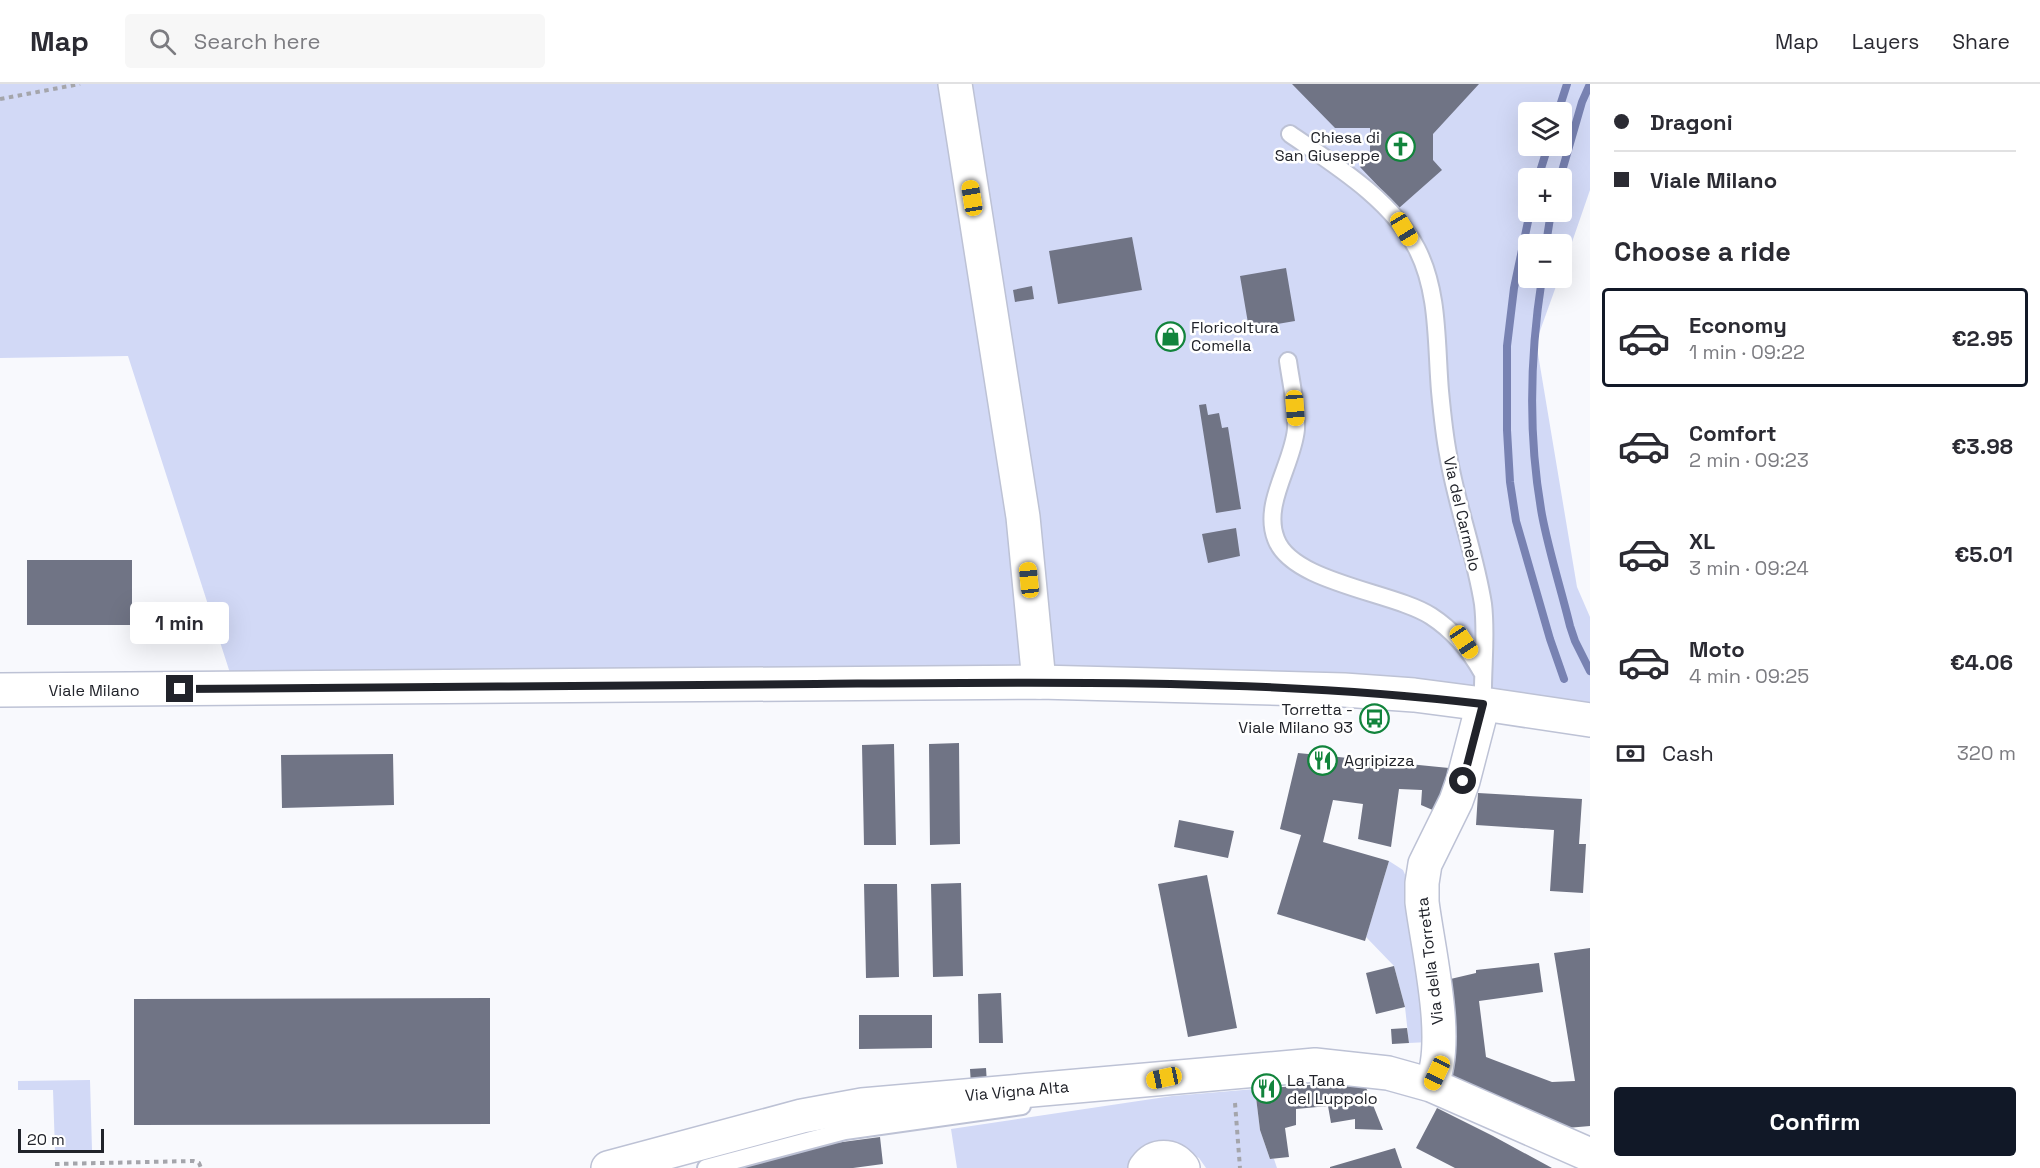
<!DOCTYPE html>
<html lang="en">
<head>
<meta charset="utf-8">
<style>
  :root { --surface:#fff; --page:#f7f7f7; --text:#2b2b33; --muted:#7c7c81; --line:#e1e1e2; --accent:#111827 }
  body { margin:0; font-family:"Space Grotesk",sans-serif; background:var(--page); color:var(--text); height:100vh; display:flex; flex-direction:column; font-size:22px; white-space:nowrap }
  * { box-sizing:border-box; margin:0 }
  p { font-size:20px; color:var(--muted) }
  .icon { flex:none; width:33px; height:33px; fill:none; stroke:currentColor; stroke-width:2; stroke-linecap:round; stroke-linejoin:round }
  .map { position:relative; flex:1; overflow:hidden }
  .panel { display:flex; flex-direction:column; background:var(--surface); width:450px }
  .panel>* { flex:none }
  .banner { display:grid; align-content:center; height:132px; padding:0 24px; background:var(--surface) }
  .controls { position:absolute; left:1518px; top:18px; display:grid; gap:12px }
  .controls a { display:grid; place-items:center; width:54px; height:54px; border-radius:6px; background:var(--surface); box-shadow:0 6px 24px #0002; font-size:30px }
  .scale { position:absolute; left:18px; bottom:15px; width:86px; box-sizing:border-box; padding-left:6px; border:3px solid #21232a; border-top:0; font-size:16px; line-height:21px; white-space:nowrap; color:#21232a; -webkit-text-stroke:4px #fff; paint-order:stroke }
  .end { position:absolute; width:27px; height:27px; margin:-14px; border:8px solid #21232a; background:#fff; box-shadow:0 0 0 3px #fff }
  .from { border-radius:50% }
  .bubble { position:absolute; height:42px; border-radius:6px; background:var(--surface); box-shadow:0 6px 24px #0002; font-size:20px; font-weight:700; line-height:42px; text-align:center }
  .car { position:absolute; width:18px; height:36px; margin:-18px -9px; border-radius:8px; box-shadow:0 0 4px 2px #0007; background:linear-gradient(#f5c518 24%,#345 0 40%,#f5c518 0 76%,#345 0 86%,#f5c518 0) }
  .banner b { display:flex; align-items:center; gap:21px; height:57px; font-size:22px }
  .banner b+b { border-top:2px solid var(--line) }
  .banner i { width:15px; height:15px; background:var(--text) }
  ul { padding:0; list-style:none }
  li { display:flex; align-items:center; gap:18px; height:99px; margin:0 12px 9px; padding:0 12px; border:3px solid transparent; border-radius:6px }
  li div { flex:1 }
  li b { display:block; font-size:22px }
  li em { font-style:normal; font-weight:700 }
  li.active { border-color:var(--accent) }
  li>.icon { width:54px; height:54px; stroke-width:1.5 }
  h2 { padding:0 24px; font-size:27px; line-height:72px }
  .pay { display:flex; align-items:center; gap:15px; height:66px; padding:0 24px; font-size:22px }
  .pay p { margin-inline-start:auto }
  .action { display:flex; gap:12px; margin-top:auto; padding:12px 24px }
  .action a { flex:1; height:69px; border-radius:6px; background:var(--accent); color:#fff; font-size:24px; font-weight:700; line-height:69px; text-align:center }
  header { display:flex; align-items:center; gap:36px; box-sizing:border-box; height:84px; padding:0 30px; background:var(--surface); border-bottom:2px solid var(--line) }
  header strong { font-size:28px }
  nav { display:flex; gap:33px; margin-inline-start:auto; font-size:21px }
  .search { width:420px; height:54px; background:var(--page); display:flex; align-items:center; gap:15px; box-sizing:border-box; padding:0 21px; border-radius:6px; color:var(--muted); font-size:22px }
  main { display:flex; flex:1; min-height:0 }
  .map>svg:first-child { display:block }
</style>
</head>
<body>
<header>
<strong>Map</strong>
<div class="search"><svg class="icon" aria-label="search" viewBox="0 0 24 24"><circle cx="10" cy="10" r="6"/><path d="M15 15l6 6"/></svg>Search here</div>
<nav><a>Map</a><a>Layers</a><a>Share</a></nav>
</header>
<main>
<div class="map">
<svg width="1590" height="1084" viewBox="0 0 1590 1084">
  <rect width="100%" height="100%" fill="#f8f9fd"/>
  <path fill="#d2d9f6" fill-rule="evenodd" d="M0,0H1590V106L1562,187V160H1528V194H1559L1536,258L1577,503L1590,533V624L230,589L128,272L0,274ZM1528,28H1562V62H1528ZM1528,94H1562V128H1528Z
    M1389,777L1403,786L1407,795L1429,958L1409,959L1405,923L1394,882L1366,853Z
    M90,996L92,1066L55,1067L53,1006H18V997Z
    M1255,1005L1260,1046L1270,1075H1274L1277,1084H1206L1199,1074L1186,1067L1132,1084H957L951,1045L1172,1012Z"/>
  <g fill="none" stroke-linecap="round" stroke-linejoin="round">
    <path stroke="#7882b2" stroke-width="8" d="M1558,28L1567,0
      M1538,94L1548,62
      M1560,94L1582,18L1590,0
      M1530,128L1514,204L1507,262V346L1510,398L1516,437L1550,555L1564,595
      M1546,160L1551,128
      M1542,194C1530,271 1528,353 1542,431C1549,468 1561,505 1570,542L1575,557L1590,587"/>
  </g>
  <path fill="#707485" d="M1292,0H1479L1433,50V76L1442,86L1399,124L1360,83L1370,73V44H1335Z
    M1132,153L1142,206L1058,220L1049,167Z
    M1286,184L1295,237L1249,245L1240,192Z
    M1032,202L1034,215L1015,218L1013,206Z
    M1206,320L1208,331L1219,329L1222,344L1228,343L1241,425L1216,429L1199,321Z
    M1236,444L1240,472L1208,479L1202,450Z
    M27,476H132V541H27Z
    M959,659L960,760L930,761L929,660Z
    M894,660L896,761H864L862,661Z
    M1298,669L1449,684L1444,707L1435,727L1421,721L1422,706L1399,705L1391,763L1358,755L1363,720L1333,716L1323,758L1389,777L1365,857L1277,830L1301,751L1280,745Z
    M393,670L394,721L282,724L281,671Z
    M1478,709L1582,715L1579,760H1586L1583,809L1550,807L1554,746L1476,741Z
    M1179,736L1234,747L1228,774L1174,763Z
    M1207,791L1237,944L1188,953L1158,800Z
    M961,799L963,892L933,893L931,800Z
    M864,800H897L899,893L866,894Z
    M1590,864V1042L1567,1044L1454,1000L1442,897L1476,889V886L1539,879L1543,908L1479,917L1486,973L1552,998L1575,997L1554,869Z
    M1394,882L1405,923L1376,930L1366,889Z
    M1001,909L1003,959H979L978,910Z
    M490,914V1040L134,1041V915Z
    M859,931H932V964L859,965Z
    M1407,944L1409,959L1392,960L1391,945Z
    M986,984L987,1000L971,1001L970,985Z
    M1335,999L1365,1001L1383,1046L1355,1045V1035L1331,1039L1328,1022L1296,1025V1041L1285,1044L1289,1073L1270,1075L1260,1046L1255,1005Z
    M1437,1024L1493,1052L1552,1084H1455L1416,1064Z
    M880,1053L883,1080L853,1084H741L835,1059Z
    M1395,1064L1402,1084H1330V1083Z"/>
  <g fill="none" stroke-linecap="round" stroke-linejoin="round">
    <defs>
      <path id="service" d="M1290,50C1335,81 1391,115 1417,165C1439,208 1436,259 1440,307C1442,328 1444,349 1448,370C1456,420 1475,469 1483,520C1487,553 1482,586 1483,620
        M1288,277C1291,299 1297,323 1296,345C1293,380 1262,420 1276,455C1292,499 1394,508 1431,532C1454,547 1469,565 1482,588
        M706,1084L845,1047L1022,1022"/>
      <path id="minor" d="M955,0L1023,433L1039,598
        M1431,1001C1451,958 1428,866 1422,818V799L1425,780L1456,717L1463,697L1483,620
        M608,1084L802,1032L862,1021L1315,981L1388,989L1431,1001L1590,1071
        M1145,1084C1155,1070 1172,1070 1183,1084"/>
      <path id="tertiary" d="M0,606L1039,598L1344,606L1414,611L1483,620L1590,636"/>
    </defs>
    <use href="#service" stroke="#bdc2d5" stroke-width="20"/>
    <use href="#minor" stroke="#bdc2d5" stroke-width="36"/>
    <use href="#tertiary" stroke="#bdc2d5" stroke-width="36"/>
    <path stroke="#a4a5ab" stroke-width="4" stroke-dasharray="4.5 4.5" stroke-linecap="butt" d="M0,15L80,0
      M1235,1019L1240,1084
      M55,1080L193,1077L199,1079L201,1084"/>
    <use href="#service" stroke="#fff" stroke-width="16"/>
    <use href="#minor" stroke="#fff" stroke-width="33"/>
    <use href="#tertiary" stroke="#fff" stroke-width="33"/>
  </g>
  <g fill="none" stroke-linecap="round" stroke-linejoin="round">
    <path stroke="#21232a" stroke-width="8" d="M180,605C392,604 604,601 816,600C1038,598 1262,594 1483,620L1463,697"/>
  </g>
  <defs>
    <symbol id="church-ring" viewBox="-11 -11 22 22"><circle r="9.5" fill="#fff" stroke="#12843c" stroke-width="1.5"/><path d="M-1.2-6h2.4v3.5h3.3v2.4h-3.3V6h-2.4V-.1h-3.3v-2.4h3.3Z" fill="#12843c"/></symbol>
    <symbol id="shop-ring" viewBox="-11 -11 22 22"><circle r="9.5" fill="#fff" stroke="#12843c" stroke-width="1.5"/><path d="M-5-2.5h2.3a2.7 3.5 0 0 1 5.4 0H5L5.5 6h-11ZM-1.5-2.5h3a1.5 2.3 0 0 0-3 0Z" fill="#12843c"/></symbol>
    <symbol id="bus-ring" viewBox="-11 -11 22 22"><circle r="9.5" fill="#fff" stroke="#12843c" stroke-width="1.5"/><path d="M-5-6H5V4H4V6H2V4H-2V6H-4V4H-5ZM-3.5-4V0h7V-4ZM-3.5 1.2v1.5H-2V1.2ZM2 1.2v1.5H3.5V1.2Z" fill="#12843c"/></symbol>
    <symbol id="restaurant-ring" viewBox="-11 -11 22 22"><circle r="9.5" fill="#fff" stroke="#12843c" stroke-width="1.5"/><path d="M-5-6h1v4h1v-4h1v4h1v-4h1v5L-1.5 .5V6h-2V.5L-5-1ZM5-6V6H3V1.5H1.5Q1.5-4 5-6Z" fill="#12843c"/></symbol>
  </defs>
  <g fill-rule="evenodd">
    <use href="#church-ring" x="1384" y="46" width="33" height="33"/>
    <use href="#shop-ring" x="1154" y="236" width="33" height="33"/>
    <use href="#bus-ring" x="1358" y="618" width="33" height="33"/>
    <use href="#restaurant-ring" x="1306" y="660" width="33" height="33"/>
    <use href="#restaurant-ring" x="1250" y="988" width="33" height="33"/>
  </g>
  <g text-anchor="middle" dominant-baseline="central" stroke-width="5" stroke-linejoin="round" paint-order="stroke">
    <g font-size="16" fill="#21232a" stroke="#fff" text-anchor="start">
      <text x="1380" y="53" text-anchor="end">Chiesa di<tspan x="1380" dy="18">San Giuseppe</tspan></text>
      <text x="1191" y="243">Floricoltura<tspan x="1191" dy="18">Comella</tspan></text>
      <text x="1353" y="625" text-anchor="end">Torretta -<tspan x="1353" dy="18">Viale Milano 93</tspan></text>
      <text x="1344" y="676">Agripizza</text>
      <text x="1287" y="996">La Tana<tspan x="1287" dy="18">del Luppolo</tspan></text>
    </g>
    <g font-size="16" fill="#21232a" stroke="#fff">
      <text transform="translate(1462 430) rotate(77)">Via del Carmelo</text>
      <text x="94" y="606">Viale Milano</text>
      <text transform="translate(1430 877) rotate(-97)">Via della Torretta</text>
      <text transform="translate(1017 1007) rotate(-5)">Via Vigna Alta</text>
    </g>
  </g>
</svg>
<div class="controls">
<a><svg class="icon" aria-label="layers" viewBox="0 0 24 24"><path d="M12 4l9 5-9 5-9-5zM3 14l9 5 9-5"/></svg></a>
<a>+</a>
<a>−</a>
</div>
<div class="scale">20 m</div>
<i class="end from" style="left:1463px;top:697px"></i>
<i class="end" style="left:180px;top:605px"></i>
<div class="bubble" style="left:130px;top:518px;width:99px">1 min</div>
<i class="car" style="left:972px;top:114px;rotate:351deg"></i>
<i class="car" style="left:1404px;top:145px;rotate:149deg"></i>
<i class="car" style="left:1295px;top:324px;rotate:176deg"></i>
<i class="car" style="left:1029px;top:496px;rotate:354deg"></i>
<i class="car" style="left:1464px;top:558px;rotate:146deg"></i>
<i class="car" style="left:1437px;top:989px;rotate:205deg"></i>
<i class="car" style="left:1164px;top:994px;rotate:258deg"></i>
</div>
<section class="panel">
<div class="banner">
<b><i class="from"></i>Dragoni</b>
<b><i></i>Viale Milano</b>
</div>
<h2>Choose a ride</h2>
<ul>
<li class="active"><svg class="icon" aria-label="car" viewBox="0 0 24 24"><path d="M5 17H2v-5l4-1 3-4h7l3 4 3 1v5h-3M9 17h6M6 11h13"/><circle cx="7" cy="17" r="2"/><circle cx="17" cy="17" r="2"/></svg><div><b>Economy</b><p>1 min · 09:22</p></div><em>€2.95</em></li>
<li><svg class="icon" aria-label="car" viewBox="0 0 24 24"><path d="M5 17H2v-5l4-1 3-4h7l3 4 3 1v5h-3M9 17h6M6 11h13"/><circle cx="7" cy="17" r="2"/><circle cx="17" cy="17" r="2"/></svg><div><b>Comfort</b><p>2 min · 09:23</p></div><em>€3.98</em></li>
<li><svg class="icon" aria-label="car" viewBox="0 0 24 24"><path d="M5 17H2v-5l4-1 3-4h7l3 4 3 1v5h-3M9 17h6M6 11h13"/><circle cx="7" cy="17" r="2"/><circle cx="17" cy="17" r="2"/></svg><div><b>XL</b><p>3 min · 09:24</p></div><em>€5.01</em></li>
<li><svg class="icon" aria-label="car" viewBox="0 0 24 24"><path d="M5 17H2v-5l4-1 3-4h7l3 4 3 1v5h-3M9 17h6M6 11h13"/><circle cx="7" cy="17" r="2"/><circle cx="17" cy="17" r="2"/></svg><div><b>Moto</b><p>4 min · 09:25</p></div><em>€4.06</em></li>
</ul>
<div class="pay"><svg class="icon" aria-label="cash" viewBox="0 0 24 24"><path d="M3 7h18v10H3z"/><circle cx="12" cy="12" r="2"/></svg>Cash<p>320 m</p></div>
<div class="action"><a>Confirm</a></div>
</section>
</main>
</body>
</html>
